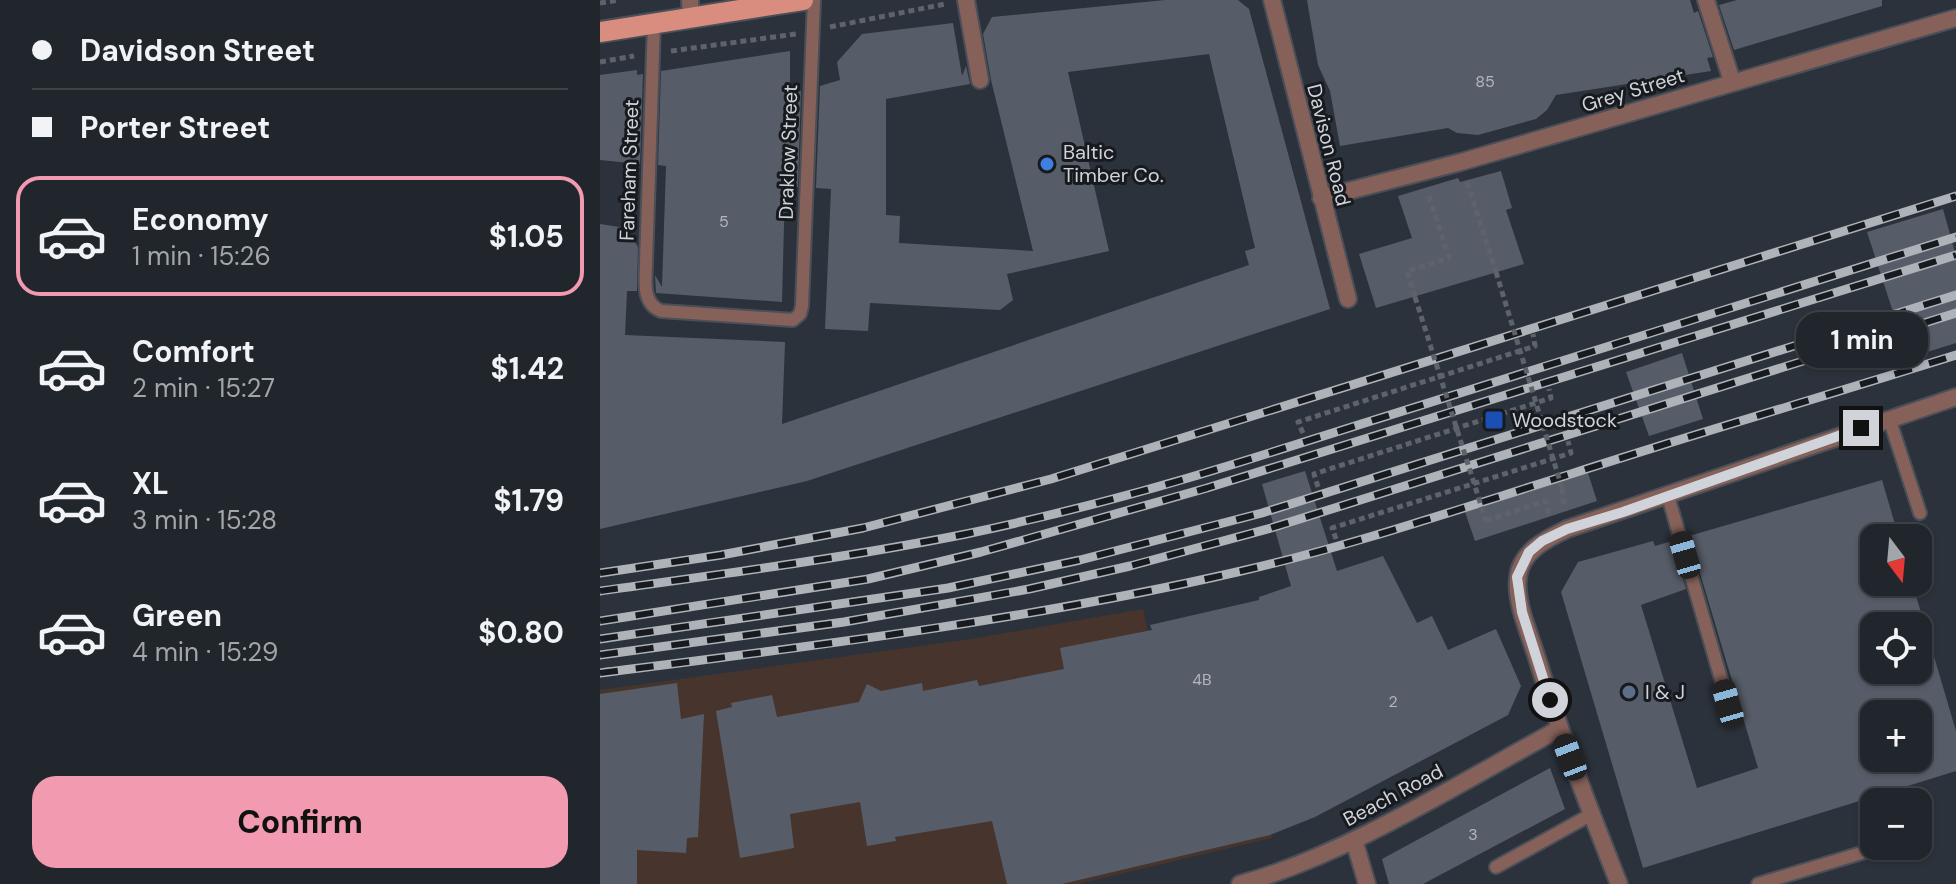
<!DOCTYPE html>
<html lang="en">
<head>
<meta charset="utf-8">
<style>
  :root { --surface:#21262c; --page:#292e34; --text:#f1f3f6; --muted:#a2a5a9; --line:#3e4348; --accent:#f29aaf }
  body { margin:0; font-family:"DM Sans",sans-serif; background:var(--page); color:var(--text); height:100vh; display:flex; flex-direction:column; font-size:30px; white-space:nowrap }
  * { box-sizing:border-box; margin:0 }
  p { font-size:26px; color:var(--muted) }
  .icon { flex:none; width:44px; height:44px; fill:none; stroke:currentColor; stroke-width:2; stroke-linecap:round; stroke-linejoin:round }
  .map { position:relative; flex:1; overflow:hidden }
  .drawer { display:flex; flex-direction:column; background:var(--surface); width:600px }
  .drawer>* { flex:none }
  .top-card { display:grid; align-content:center; height:176px; padding:0 32px; background:var(--surface) }
  .needle { width:52px; rotate:164deg }
  .buttons { position:absolute; left:1260px; top:524px; display:grid; gap:16px }
  .buttons a { display:grid; place-items:center; width:72px; height:72px; border-radius:16px; background:var(--surface); box-shadow:0 2px 6px #0004,0 0 0 2px var(--line); font-size:40px }
  .end { position:absolute; width:36px; height:36px; margin:-18px; border:10px solid #d0d4da; background:#111; box-shadow:0 0 0 4px #111 }
  .from { border-radius:50% }
  .bubble { position:absolute; height:56px; border-radius:24px; background:var(--surface); box-shadow:0 2px 6px #0004,0 0 0 2px var(--line); font-size:26px; font-weight:700; line-height:56px; text-align:center }
  .car { position:absolute; width:24px; height:48px; margin:-24px -12px; border-radius:10px; box-shadow:0 0 6px 2px #0007; background:linear-gradient(#222 24%,#8ab4d8 0 40%,#222 0 76%,#8ab4d8 0 86%,#222 0) }
  .top-card b { display:flex; align-items:center; gap:28px; height:76px; font-size:30px }
  .top-card b+b { border-top:2px solid var(--line) }
  .top-card i { width:20px; height:20px; background:var(--text) }
  ul { padding:0; list-style:none }
  li { display:flex; align-items:center; gap:24px; height:120px; margin:0 16px 12px; padding:0 16px; border:4px solid transparent; border-radius:24px }
  li div { flex:1 }
  li b { display:block; font-size:30px }
  li em { font-style:normal; font-weight:700 }
  li.active { border-color:var(--accent) }
  li>.icon { width:72px; height:72px; stroke-width:1.5 }
  .button { display:flex; gap:16px; margin-top:auto; padding:16px 32px }
  .button a { flex:1; height:92px; border-radius:24px; background:var(--accent); color:#111; font-size:32px; font-weight:700; line-height:92px; text-align:center }
  main { display:flex; flex:1; min-height:0 }
  .map>svg:first-child { display:block }
</style>
</head>
<body>
<main>
<section class="drawer">
<div class="top-card">
<b><i class="from"></i>Davidson Street</b>
<b><i></i>Porter Street</b>
</div>
<ul>
<li class="active"><svg class="icon" aria-label="car" viewBox="0 0 24 24"><path d="M5 17H2v-5l4-1 3-4h7l3 4 3 1v5h-3M9 17h6M6 11h13"/><circle cx="7" cy="17" r="2"/><circle cx="17" cy="17" r="2"/></svg><div><b>Economy</b><p>1 min · 15:26</p></div><em>$1.05</em></li>
<li><svg class="icon" aria-label="car" viewBox="0 0 24 24"><path d="M5 17H2v-5l4-1 3-4h7l3 4 3 1v5h-3M9 17h6M6 11h13"/><circle cx="7" cy="17" r="2"/><circle cx="17" cy="17" r="2"/></svg><div><b>Comfort</b><p>2 min · 15:27</p></div><em>$1.42</em></li>
<li><svg class="icon" aria-label="car" viewBox="0 0 24 24"><path d="M5 17H2v-5l4-1 3-4h7l3 4 3 1v5h-3M9 17h6M6 11h13"/><circle cx="7" cy="17" r="2"/><circle cx="17" cy="17" r="2"/></svg><div><b>XL</b><p>3 min · 15:28</p></div><em>$1.79</em></li>
<li><svg class="icon" aria-label="car" viewBox="0 0 24 24"><path d="M5 17H2v-5l4-1 3-4h7l3 4 3 1v5h-3M9 17h6M6 11h13"/><circle cx="7" cy="17" r="2"/><circle cx="17" cy="17" r="2"/></svg><div><b>Green</b><p>4 min · 15:29</p></div><em>$0.80</em></li>
</ul>
<div class="button"><a>Confirm</a></div>
</section>
<div class="map">
<svg width="1356" height="884" viewBox="0 0 1356 884">
  <rect width="100%" height="100%" fill="#2c323b"/>
  <path fill="#47342d" d="M543,609L577,766L651,751L672,838L478,884H0V690L371,639Z"/>
  <path fill="#575d68" fill-rule="evenodd" d="M565,0H638L649,9L730,309L207,481L0,529V224L26,228L38,247L37,291H27L25,335L185,342L182,424L649,265L645,251L655,248L609,54L468,72L509,251L407,274L413,300L400,310L270,303L268,331L225,329L231,189L216,188L220,86L240,80L237,62L262,34L353,23L362,76L366,66L370,84L286,99V215L300,216L299,243L433,251L391,80L383,34L392,17Z
    M707,0H1090L1094,13L1098,11L1113,57L1107,58L1111,71L956,95L947,110L936,119L878,135L857,133L848,128L740,146L730,91L718,65Z
    M1137,0H1282V6L1134,50L1119,5Z
    M190,51V94L201,91L198,187H185L182,302L56,293L55,275L62,287L66,166L58,165L61,71Z
    M37,70V75L43,74L40,164L0,160V75Z
    M901,171L912,208L906,210L924,264L776,308L759,254L812,238L798,196L858,178L860,182Z
    M1343,209L1356,256V343L1308,358L1267,232Z
    M1082,353L1103,419L1049,436L1026,372Z
    M705,471L737,571L783,556L817,623L832,616L848,650L896,629L921,686L908,715L715,817L670,835L462,884H407L392,821L295,837L296,841L267,846L260,802L190,814L194,848L140,858L116,711L132,707L131,703L172,695L177,717L259,702L267,684L281,691L322,683L323,691L377,680L379,686L464,669L460,648L552,630L550,625L659,600V597L691,586L662,484Z
    M988,473L997,501L875,541L865,512Z
    M1282,480L1299,538H1274V582H1312L1356,731V771L1043,868L961,592L978,562L1053,541L1055,546L1072,541L1086,589L1041,605L1097,788L1158,768L1089,536ZM1274,626H1318V670H1274ZM1274,714H1318V758H1274Z
    M77,683L81,719L104,714L98,837L87,838L86,853L37,850V884H0V694Z
    M950,768L965,809L823,884H789L782,859Z"/>
  <g fill="none" stroke-linecap="round" stroke-linejoin="round">
    <defs>
      <path id="lane" d="M54,23L46,262C46,280 41,303 61,311L193,320L200,314L202,306L214,0
        M1289,418L1320,513
        M1068,496L1128,703
        M896,867L992,814
        M1158,884L1275,849"/>
      <path id="street" d="M90,0L91,17
        M366,0L380,80
        M672,0L748,299
        M1106,0L1132,81
        M721,198L861,162L1356,18
        M754,840L767,884
        M640,884C749,854 859,783 959,729
        M1019,884C989,808 960,733 936,655C929,633 915,601 918,578C920,552 946,539 967,529L1356,397"/>
      <path id="primary" d="M0,32L203,0"/>
    </defs>
    <use href="#lane" stroke="#4a4f58" stroke-width="16"/>
    <use href="#street" stroke="#4a4f58" stroke-width="20"/>
    <use href="#primary" stroke="#4a4f58" stroke-width="24"/>
    <path stroke="#5e636b" stroke-width="5" stroke-dasharray="6 4" stroke-linecap="butt" d="M0,3L19,0
      M230,27L345,4
      M71,51L196,34
      M0,62L34,56
      M867,182L896,272
      M815,297L807,271L849,258L828,193
      M703,433L698,422L935,346L933,334
      M718,487L714,474L951,398L949,389
      M962,488L964,508
      M886,521L945,501L950,517
      M736,539L732,528L971,453L968,441"/>
    <use href="#lane" stroke="#866159" stroke-width="12"/>
    <use href="#street" stroke="#866159" stroke-width="16"/>
    <use href="#primary" stroke="#d98d7e" stroke-width="20"/>
    <defs>
      <path id="rail" d="M0,573L121,555L263,528L451,479L1356,196
        M0,591C122,574 245,558 366,534C456,515 544,492 631,465L1356,237
        M0,621L268,579L381,552L607,488L1356,255
        M0,639L348,588L480,560L662,513L1356,295
        M0,655L244,622L429,589L530,566L671,528L1356,313
        M0,673C213,646 428,620 637,572C752,546 862,508 974,473C1101,432 1229,395 1356,355"/>
    </defs>
    <use href="#rail" stroke="#aeb2b9" stroke-width="9"/>
    <use href="#rail" stroke="#171a1e" stroke-width="6" stroke-dasharray="18" stroke-linecap="butt"/>
    <path stroke="#5e636b" stroke-width="5" stroke-dasharray="6 4" stroke-linecap="butt" d="M896,272L962,488
      M815,297L886,521"/>
  </g>
  <g fill="none" stroke-linecap="round" stroke-linejoin="round">
    <path stroke="#d0d4da" stroke-width="10" d="M950,700L922,612L917,577L929,552L942,541L967,529L1023,512L1261,428"/>
  </g>
  <circle fill="#3f7fe0" stroke="#171a1e" stroke-width="3" cx="447" cy="164" r="8"/>
  <rect fill="#1a4fb4" stroke="#171a1e" stroke-width="3" x="884" y="410" width="20" height="20" rx="4"/>
  <circle fill="#5c6f8a" stroke="#171a1e" stroke-width="3" cx="1029" cy="692" r="8"/>
  <g text-anchor="middle" dominant-baseline="central" stroke-width="6" stroke-linejoin="round" paint-order="stroke">
    <g font-size="16" fill="#b2b6be">
      <text x="885" y="81">85</text>
      <text x="124" y="221">5</text>
      <text x="602" y="679">4B</text>
      <text x="793" y="701">2</text>
      <text x="873" y="834">3</text>
    </g>
    <g font-size="20" fill="#d0d4da" stroke="#171a1e">
      <text transform="translate(1033 90) rotate(-17)">Grey Street</text>
      <text transform="translate(729 145) rotate(76)">Davison Road</text>
      <text transform="translate(188 152) rotate(-88)">Draklow Street</text>
      <text transform="translate(29 170) rotate(-88)">Fareham Street</text>
      <text transform="translate(793 795) rotate(-28)">Beach Road</text>
    </g>
    <g font-size="20" fill="#d0d4da" stroke="#171a1e" text-anchor="start">
      <text x="463" y="152">Baltic<tspan x="463" dy="23">Timber Co.</tspan></text>
      <text x="912" y="420">Woodstock</text>
      <text x="1045" y="692">I &amp; J</text>
    </g>
  </g>
</svg>
<div class="buttons">
<a><svg class="needle" viewBox="-14 -14 28 28"><path d="M0-13l5 13h-10z" fill="#e53935"/><path d="M0 13l5-13h-10z" fill="#a2a5a9"/></svg></a>
<a><svg class="icon" aria-label="locate" viewBox="0 0 24 24"><circle cx="12" cy="12" r="6"/><path d="M12 2v4M12 18v4M2 12h4M18 12h4"/></svg></a>
<a>+</a>
<a>−</a>
</div>
<i class="end from" style="left:950px;top:700px"></i>
<i class="end" style="left:1261px;top:428px"></i>
<div class="bubble" style="left:1196px;top:312px;width:132px">1 min</div>
<i class="car" style="left:1085px;top:555px;rotate:344deg"></i>
<i class="car" style="left:1128px;top:703px;rotate:344deg"></i>
<i class="car" style="left:970px;top:757px;rotate:339deg"></i>
</div>
</main>
</body>
</html>
